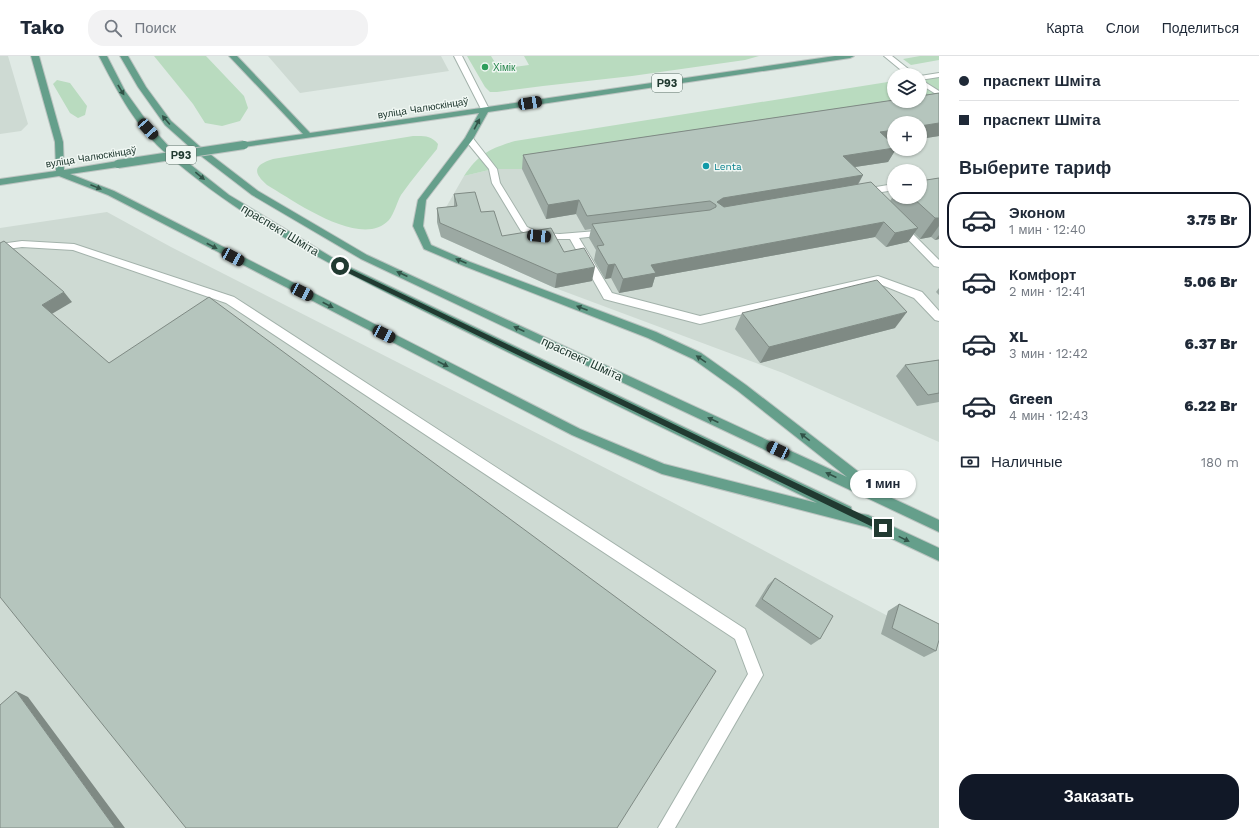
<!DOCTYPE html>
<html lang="ru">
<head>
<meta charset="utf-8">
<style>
  :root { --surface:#fff; --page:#f2f2f3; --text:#1f2937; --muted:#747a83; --line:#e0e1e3; --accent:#111827 }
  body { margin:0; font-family:"Work Sans",sans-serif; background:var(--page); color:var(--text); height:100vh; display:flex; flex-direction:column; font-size:15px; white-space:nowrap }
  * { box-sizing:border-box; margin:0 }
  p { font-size:13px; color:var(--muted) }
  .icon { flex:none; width:22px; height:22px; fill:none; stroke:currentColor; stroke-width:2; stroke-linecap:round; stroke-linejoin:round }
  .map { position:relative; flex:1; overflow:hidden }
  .details { display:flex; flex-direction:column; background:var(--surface); width:320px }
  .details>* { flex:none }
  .hud { display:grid; align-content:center; height:88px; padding:0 20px; background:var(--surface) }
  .controls { position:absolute; left:887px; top:12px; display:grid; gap:8px }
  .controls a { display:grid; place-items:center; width:40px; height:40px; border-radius:50%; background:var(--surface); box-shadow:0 1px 3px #0004; font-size:20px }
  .end { position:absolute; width:18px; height:18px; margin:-9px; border:5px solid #213a31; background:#fff; box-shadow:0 0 0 2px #fff }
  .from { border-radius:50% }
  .bubble { position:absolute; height:28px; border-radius:14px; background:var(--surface); box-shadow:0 1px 3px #0004; font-size:13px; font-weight:800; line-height:28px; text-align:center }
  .car { position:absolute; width:12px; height:24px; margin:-12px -6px; border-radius:5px; box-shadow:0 0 3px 1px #0007; background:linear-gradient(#222 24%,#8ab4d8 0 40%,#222 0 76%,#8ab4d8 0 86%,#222 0) }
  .hud b { display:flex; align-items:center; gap:14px; height:38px; font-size:15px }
  .hud b+b { border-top:1px solid var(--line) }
  .hud i { width:10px; height:10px; background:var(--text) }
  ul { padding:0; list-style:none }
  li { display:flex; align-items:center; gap:12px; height:56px; margin:0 8px 6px; padding:0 12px; border:2px solid transparent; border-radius:16px }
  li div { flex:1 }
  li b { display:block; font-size:15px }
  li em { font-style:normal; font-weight:800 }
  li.selected { border-color:var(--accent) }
  li>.icon { width:36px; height:36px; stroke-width:1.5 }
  h2 { padding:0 20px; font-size:18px; line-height:48px }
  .pay { display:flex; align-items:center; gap:10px; height:44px; padding:0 20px; font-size:15px }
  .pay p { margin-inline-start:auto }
  .primary-button { display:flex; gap:8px; margin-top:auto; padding:8px 20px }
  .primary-button a { flex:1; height:46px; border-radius:16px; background:var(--accent); color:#fff; font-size:16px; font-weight:800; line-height:46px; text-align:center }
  header { display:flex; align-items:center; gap:24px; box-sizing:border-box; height:56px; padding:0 20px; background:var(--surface); border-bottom:1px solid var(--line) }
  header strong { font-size:19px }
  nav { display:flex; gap:22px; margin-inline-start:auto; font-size:14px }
  .search { width:280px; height:36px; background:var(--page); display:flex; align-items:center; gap:10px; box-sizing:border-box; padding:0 14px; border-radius:16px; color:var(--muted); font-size:15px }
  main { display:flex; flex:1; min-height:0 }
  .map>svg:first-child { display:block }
</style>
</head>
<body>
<header>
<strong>Tako</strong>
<div class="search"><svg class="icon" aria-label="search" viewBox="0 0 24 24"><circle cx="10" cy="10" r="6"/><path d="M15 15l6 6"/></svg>Поиск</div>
<nav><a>Карта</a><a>Слои</a><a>Поделиться</a></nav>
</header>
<main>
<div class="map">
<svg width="939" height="772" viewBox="0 0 939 772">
  <rect width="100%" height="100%" fill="#e0eae5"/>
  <path fill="#cedad3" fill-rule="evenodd" d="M0,0H8L28,68L21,75L0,78Z
    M268,0H441L449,15L300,37Z
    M939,50V386L783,317L555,232L441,181L437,167L464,120L493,113H522ZM894,67H920V93H894ZM894,115H920V141H894Z
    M107,156L171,191L672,446L939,587V772H0V172Z"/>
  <path fill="#b9dbbf" d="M154,0H206L244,40L248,52L240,65L222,70L205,67L193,48Z
    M467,0H491L499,13L529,9L524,0H759L745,4L632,20L543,30L497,36H490L485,31Z
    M920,0H939V4L911,9L903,3Z
    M939,18V50L522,113H493L464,120C479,98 489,93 515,85L894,25V45H920V21Z
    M57,24L70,27L87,50L85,59L78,62L70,57L53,28Z
    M413,80C423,80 431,79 438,88L437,93C425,108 412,123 401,139C397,146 394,158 389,164C361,194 293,144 267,129C252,116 254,109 273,103Z"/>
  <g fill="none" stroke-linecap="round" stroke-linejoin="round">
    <defs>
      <path id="service" d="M920,23L939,35V40L920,28Z
        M466,81H472L497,113L500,127L527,171L541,177L560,178L609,174L611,176L609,178L606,179L579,182L612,237L700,260L878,220L922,236L939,255V265L935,264L914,242L877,227L700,268L604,243L570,183H539L521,175L492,127L489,113L466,85L465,83Z
        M894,128V134L864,139L860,136L864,133Z
        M900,167L903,168L939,204V211L934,210L897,172L895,170Z
        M22,185L74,188L234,241L745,573L763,619L675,772H658L748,618L735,583L226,247L73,194L22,191L0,194V188Z"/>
      <path id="minor" d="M454,0H462L489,53L488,55H485L481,53Z
        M884,0H892L916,19H907Z
        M939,17V21L920,24V20Z"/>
      <path id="primary" d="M31,0H39L63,86L64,114L118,105L122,108L118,111L70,118L114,135L580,373L664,408L817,447C703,391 589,336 475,280C369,228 257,177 168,99C137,73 117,35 99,0H107L125,35L151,71L172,94L229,139L343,208L851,451L852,456L868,459L939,492V505L867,471L662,418L572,379L108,139L59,120L0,129V123L56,115L55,86Z
        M120,0H128L146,31L171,65L198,89L258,135L367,199L847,421L738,335L693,303L648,282L464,210L424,193L413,170L418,144L465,82L479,57L244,91L240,89L241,87L303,78L229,0H237L310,77L835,0H854L850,2L488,56L473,83L426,144L423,170L431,189L470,206L656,276L701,297L746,329L877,430L879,436L939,464V476L361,203L252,139L192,93L165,69L138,31Z"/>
    </defs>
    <use href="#service" stroke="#a3b2ab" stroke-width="2"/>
    <use href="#minor" stroke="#a3b2ab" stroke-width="2"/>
    <use href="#primary" stroke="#bcc4c1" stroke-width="2"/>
    <use href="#service" fill="#fff" fill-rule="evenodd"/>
    <use href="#minor" fill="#fff" fill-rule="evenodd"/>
    <use href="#primary" fill="#659f8b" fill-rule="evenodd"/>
    <defs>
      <path id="primary-bridge" d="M118,108L244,89"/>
    </defs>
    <use href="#primary-bridge" stroke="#bcc4c1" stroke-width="10" stroke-linecap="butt"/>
    <use href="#primary-bridge" stroke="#659f8b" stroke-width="8"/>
  </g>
  <path fill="#9ca9a3" d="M939,37V80L920,83V67H894V87H892L894,89V93H896L888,106L855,111L863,119L858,129L871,126L890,145L894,139V141H920V125L939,122V183L935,184L931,181L920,183L914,177L908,186L886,191L875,181L655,221L652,231L619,237L611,222L605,223L594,204L596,194L589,182L591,173L585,174L576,158L546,163L522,113L523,99L894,44V45H920V40Z
    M454,138L481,156L502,180L564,196L592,225L555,232L441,181L437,166V152L454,150Z
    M939,232V239L936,236Z
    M742,257L895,272L760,307L735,273Z
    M939,304V346L917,350L896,320L905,309Z
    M775,522L820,583L811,589L755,550L768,529Z
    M899,548L936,595L924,601L881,578L888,555Z"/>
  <path fill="#7f8a84" d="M939,67V80L920,83V70Z
    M894,74V87L872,90L880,76Z
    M894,92V93H896L888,106L835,114L843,100Z
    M863,119L855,133L718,157L716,151L717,146L723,142Z
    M579,144L576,158L546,163L548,149Z
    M935,162H939V170L931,181L920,183Z
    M884,166L875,181L655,221L652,231L619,237L623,223L651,209Z
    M918,172L908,186L886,191L895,177Z
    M939,179V183L935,184Z
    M615,208L611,222L605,223L608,209Z
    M595,211L592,225L555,232L557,218Z
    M64,236L72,246L50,259L42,249Z
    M907,256L895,272L760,307L769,291Z
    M16,635L28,641L125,772H115Z"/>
  <path fill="#b5c5bd" stroke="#7f8a84" d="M939,37V67L920,70V67H894V74L880,76L894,89V92L843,100L863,119L723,142L717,146L724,151L871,126L918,172L895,177L884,166L651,209L656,217L623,223L615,208L608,209L597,190L604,189L592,168L710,154L716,151V149L710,145L587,160L579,144L548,149L523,99L894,44V45H920V40Z
    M939,122V162H935L912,141H920V125Z
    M475,136L481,156L494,155L502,180L551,172L564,196L584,192L595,211L557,218L440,167L437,152L457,150L454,138Z
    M4,185L64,236L42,249L109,307L209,241L716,615L617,772H186L0,541V187Z
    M877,224L907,256L769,291L742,257Z
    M939,304V337L928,339L905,309Z
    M775,522L833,560L820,583L762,543Z
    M899,548L939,568V584L936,595L892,572Z
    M16,635L115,772H0V649Z"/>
  <defs><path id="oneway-solid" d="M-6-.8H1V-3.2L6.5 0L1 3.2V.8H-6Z"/></defs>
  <g fill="#325348">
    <use href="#oneway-solid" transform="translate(121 34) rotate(59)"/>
    <use href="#oneway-solid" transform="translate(166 64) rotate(-130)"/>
    <use href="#oneway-solid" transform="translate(477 68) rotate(-62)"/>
    <use href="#oneway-solid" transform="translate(200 120) rotate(39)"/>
    <use href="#oneway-solid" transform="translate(96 131) rotate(22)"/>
    <use href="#oneway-solid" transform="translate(212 190) rotate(28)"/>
    <use href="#oneway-solid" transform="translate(461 205) rotate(-157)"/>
    <use href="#oneway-solid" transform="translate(402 218) rotate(-155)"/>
    <use href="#oneway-solid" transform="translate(328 249) rotate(27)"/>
    <use href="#oneway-solid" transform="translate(582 252) rotate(-159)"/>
    <use href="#oneway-solid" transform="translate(519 273) rotate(-155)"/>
    <use href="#oneway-solid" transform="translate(701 303) rotate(-146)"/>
    <use href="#oneway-solid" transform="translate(443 308) rotate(27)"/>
    <use href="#oneway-solid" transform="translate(713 364) rotate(-155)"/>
    <use href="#oneway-solid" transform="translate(805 381) rotate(-142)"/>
    <use href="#oneway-solid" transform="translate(831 419) rotate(-155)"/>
    <use href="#oneway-solid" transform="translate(904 483) rotate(26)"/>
  </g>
  <path fill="#213a31" d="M340,208L886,470V475H881L338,212V209Z"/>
  <circle fill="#2e9e5b" stroke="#f0f7f3" stroke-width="1.5" cx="485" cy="11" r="4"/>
  <circle fill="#0f9aa8" stroke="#f0f7f3" stroke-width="1.5" cx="706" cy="110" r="4"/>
  <g text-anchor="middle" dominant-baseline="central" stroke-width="3" stroke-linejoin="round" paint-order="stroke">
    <g font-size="10" fill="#27864d" stroke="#f0f7f3" text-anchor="start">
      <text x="493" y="11">Хімік</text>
    </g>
    <g font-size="10" fill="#213a31" stroke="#f0f7f3">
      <text transform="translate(423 52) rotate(-9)">вуліца Чалюскінцаў</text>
      <text transform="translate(91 101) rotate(-9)">вуліца Чалюскінцаў</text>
    </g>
    <g font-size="10" fill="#0d838f" stroke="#f0f7f3" text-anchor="start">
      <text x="714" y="110">Lenta</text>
    </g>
    <g fill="#f0f7f3" stroke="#5f736b" stroke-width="1">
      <rect x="652" y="18" width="30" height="18" rx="3"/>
      <rect x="166" y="90" width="30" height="18" rx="3"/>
    </g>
    <g font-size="11" font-weight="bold" fill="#213a31">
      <text x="667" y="27">Р93</text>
      <text x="181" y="99">Р93</text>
    </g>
    <g font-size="12" fill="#213a31" stroke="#f0f7f3">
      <text transform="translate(280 174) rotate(31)">праспект Шміта</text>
      <text transform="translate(582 303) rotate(25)">праспект Шміта</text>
    </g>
  </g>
</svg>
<div class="controls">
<a><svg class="icon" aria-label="layers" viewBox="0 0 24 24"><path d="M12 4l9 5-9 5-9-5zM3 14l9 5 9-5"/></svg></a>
<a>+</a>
<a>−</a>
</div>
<i class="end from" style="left:340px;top:210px"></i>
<i class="end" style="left:883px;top:472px"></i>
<div class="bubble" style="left:850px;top:414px;width:66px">1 мин</div>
<i class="car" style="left:530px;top:47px;rotate:81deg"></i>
<i class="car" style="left:148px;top:73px;rotate:138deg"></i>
<i class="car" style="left:539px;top:180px;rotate:95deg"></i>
<i class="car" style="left:233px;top:201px;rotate:118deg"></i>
<i class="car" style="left:302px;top:236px;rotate:117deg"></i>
<i class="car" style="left:384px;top:278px;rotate:117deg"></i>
<i class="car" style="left:778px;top:394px;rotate:295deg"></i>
</div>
<section class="details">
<div class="hud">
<b><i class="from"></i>праспект Шміта</b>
<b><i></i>праспект Шміта</b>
</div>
<h2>Выберите тариф</h2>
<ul>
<li class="selected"><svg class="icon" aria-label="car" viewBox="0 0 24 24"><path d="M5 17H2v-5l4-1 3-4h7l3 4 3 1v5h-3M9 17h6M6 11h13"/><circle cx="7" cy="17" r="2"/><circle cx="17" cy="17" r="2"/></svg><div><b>Эконом</b><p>1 мин · 12:40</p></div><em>3.75 Br</em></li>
<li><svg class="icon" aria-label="car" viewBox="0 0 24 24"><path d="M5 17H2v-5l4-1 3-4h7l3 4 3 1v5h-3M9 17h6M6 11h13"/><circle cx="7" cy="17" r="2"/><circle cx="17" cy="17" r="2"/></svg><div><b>Комфорт</b><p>2 мин · 12:41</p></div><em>5.06 Br</em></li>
<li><svg class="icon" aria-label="car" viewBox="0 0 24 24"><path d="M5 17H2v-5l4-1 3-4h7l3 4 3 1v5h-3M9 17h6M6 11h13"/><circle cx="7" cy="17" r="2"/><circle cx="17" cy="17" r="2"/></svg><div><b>XL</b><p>3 мин · 12:42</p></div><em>6.37 Br</em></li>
<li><svg class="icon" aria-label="car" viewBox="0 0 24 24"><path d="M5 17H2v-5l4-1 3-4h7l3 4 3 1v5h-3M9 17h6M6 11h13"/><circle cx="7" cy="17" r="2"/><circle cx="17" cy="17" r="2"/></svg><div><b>Green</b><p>4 мин · 12:43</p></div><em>6.22 Br</em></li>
</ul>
<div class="pay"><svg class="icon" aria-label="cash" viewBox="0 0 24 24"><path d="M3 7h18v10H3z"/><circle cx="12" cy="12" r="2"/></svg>Наличные<p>180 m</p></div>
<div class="primary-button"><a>Заказать</a></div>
</section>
</main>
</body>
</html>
